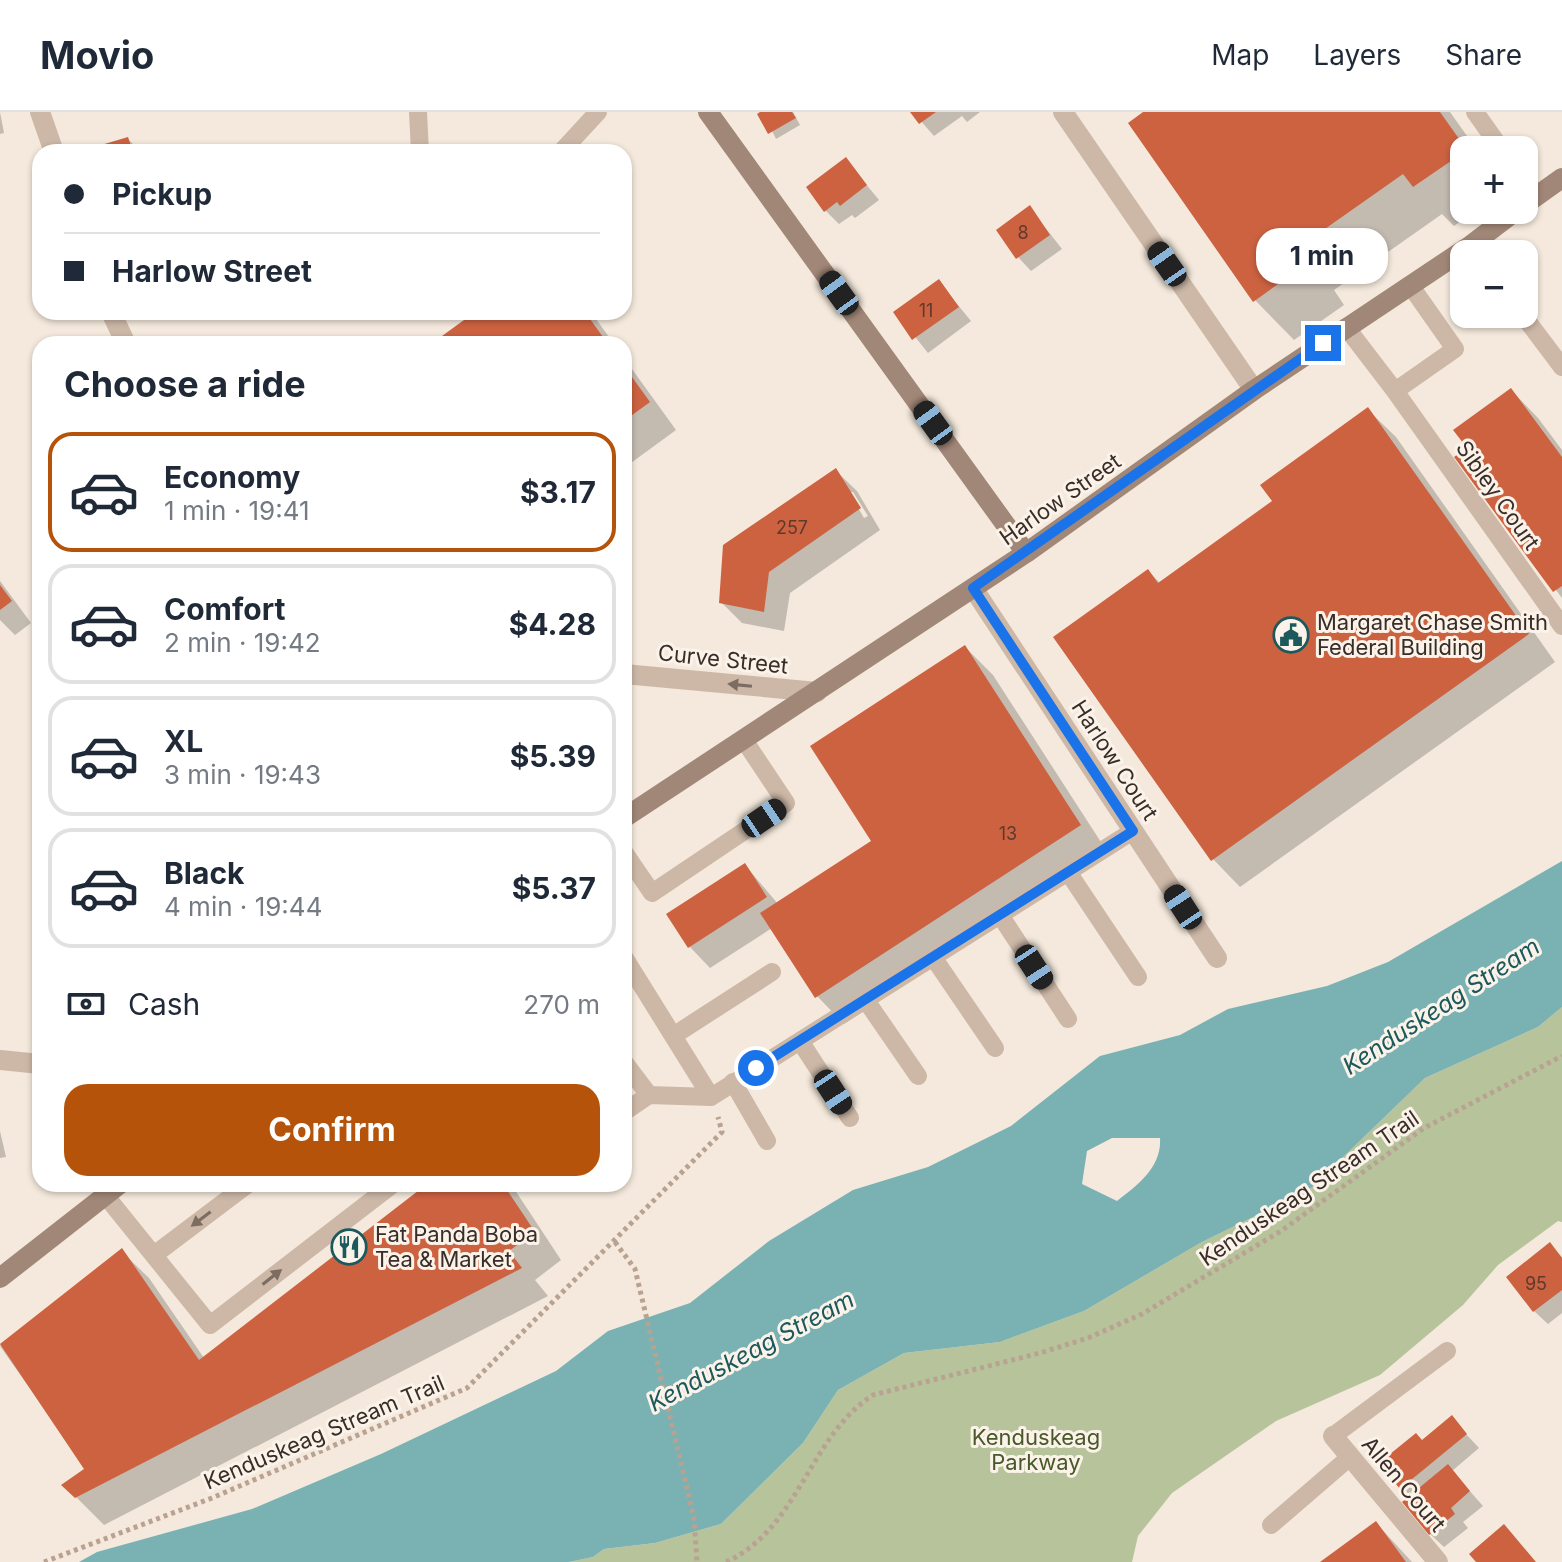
<!DOCTYPE html>
<html lang="en">
<head>
<meta charset="utf-8">
<style>
  :root { --surface:#fff; --page:#f6f6f7; --text:#1f2937; --muted:#747a83; --line:#e0e1e3; --accent:#b45309 }
  body { margin:0; font-family:Inter,sans-serif; background:var(--page); color:var(--text); height:100vh; display:flex; flex-direction:column; font-size:30px; white-space:nowrap }
  * { box-sizing:border-box; margin:0 }
  p { font-size:26px; color:var(--muted) }
  .icon { flex:none; width:44px; height:44px; fill:none; stroke:currentColor; stroke-width:2; stroke-linecap:round; stroke-linejoin:round }
  .map { position:relative; flex:1; overflow:hidden }
  .side { position:absolute; left:32px; top:224px; width:600px; height:856px; display:flex; flex-direction:column; background:var(--surface); border-radius:24px; box-shadow:0 2px 6px #0004 }
  .side>* { flex:none }
  .guide { position:absolute; left:32px; top:32px; width:600px; height:176px; border-radius:24px; box-shadow:0 2px 6px #0004; display:grid; align-content:center; height:176px; padding:0 32px; background:var(--surface) }
  .controls { position:absolute; left:1450px; top:24px; display:grid; gap:16px }
  .controls a { display:grid; place-items:center; width:88px; height:88px; border-radius:16px; background:var(--surface); box-shadow:0 2px 6px #0004; font-size:40px }
  .end { position:absolute; width:36px; height:36px; margin:-18px; border:10px solid #1a73e8; background:#fff; box-shadow:0 0 0 4px #fff }
  .from { border-radius:50% }
  .bubble { position:absolute; height:56px; border-radius:24px; background:var(--surface); box-shadow:0 2px 6px #0004; font-size:26px; font-weight:700; line-height:56px; text-align:center }
  .car { position:absolute; width:24px; height:48px; margin:-24px -12px; border-radius:10px; box-shadow:0 0 6px 2px #0007; background:linear-gradient(#222 24%,#8ab4d8 0 40%,#222 0 76%,#8ab4d8 0 86%,#222 0) }
  .guide b { display:flex; align-items:center; gap:28px; height:76px; font-size:30px }
  .guide b+b { border-top:2px solid var(--line) }
  .guide i { width:20px; height:20px; background:var(--text) }
  ul { padding:0; list-style:none }
  li { display:flex; align-items:center; gap:24px; height:120px; margin:0 16px 12px; padding:0 16px; border:4px solid var(--line); border-radius:24px }
  li div { flex:1 }
  li b { display:block; font-size:30px }
  li em { font-style:normal; font-weight:700 }
  li.active { border-color:var(--accent) }
  li>.icon { width:72px; height:72px; stroke-width:1.5 }
  h2 { padding:0 32px; font-size:36px; line-height:96px }
  .pay { display:flex; align-items:center; gap:20px; height:88px; padding:0 32px; font-size:30px }
  .pay p { margin-inline-start:auto }
  .primary-button { display:flex; gap:16px; margin-top:auto; padding:16px 32px }
  .primary-button a { flex:1; height:92px; border-radius:24px; background:var(--accent); color:#fff; font-size:32px; font-weight:700; line-height:92px; text-align:center }
  header { display:flex; align-items:center; gap:48px; box-sizing:border-box; height:112px; padding:0 40px; background:var(--surface); border-bottom:2px solid var(--line) }
  header strong { font-size:38px }
  nav { display:flex; gap:44px; margin-inline-start:auto; font-size:28px }
  .map>svg:first-child { display:block }
</style>
</head>
<body>
<header>
<strong>Movio</strong>
<nav><a>Map</a><a>Layers</a><a>Share</a></nav>
</header>
<div class="map">
<svg width="1562" height="1450" viewBox="0 0 1562 1450">
  <rect width="100%" height="100%" fill="#f4e9dc"/>
  <path fill="#b7c49b" d="M1562,895V1110L1558,1109L1498,1153L1463,1193L1380,1263L1276,1309L1172,1381L1138,1424L1132,1450H569L593,1445L604,1437L655,1431L721,1412L803,1331L838,1278L904,1241L1000,1230L1084,1199L1202,1130L1310,1077L1425,966L1538,915Z"/>
  <path fill="#7ab1b3" fill-rule="evenodd" d="M1562,749V895L1538,915L1425,966L1310,1077L1202,1130L1084,1199L1000,1230L904,1241L838,1278L803,1331L721,1412L655,1431L604,1437L593,1445L569,1450H79L97,1440L252,1397L381,1342L556,1259L608,1219L690,1191L769,1129L853,1078L928,1055L1011,1014L1100,944L1180,923L1228,897L1327,874L1388,850ZM1112,1026H1160C1162,1055 1138,1073 1117,1089L1082,1072L1087,1039Z"/>
  <path fill="#0003" fill-rule="evenodd" d="M0,0L4,21L0,22Z
    M763,0H793L800,13L776,27Z
    M913,0H980L967,10L962,4L934,24Z
    M1146,0H1450L1477,38H1464V98H1476L1454,114L1442,102L1334,178L1344,193L1294,228L1255,188Z
    M128,27L141,40H94Z
    M846,48L879,88L855,106L852,103L839,112L825,98Z
    M1030,96L1062,137L1031,159L1018,145Z
    M939,170L971,209L928,241L896,201Z
    M478,200H591L614,232H434Z
    M624,246L676,318L624,356Z
    M1511,278L1538,306L1562,338V486L1457,346L1469,337Z
    M1368,298L1396,325L1555,550L1240,775L1213,747L1148,459L1160,471L1274,390Z
    M836,359L857,379L880,418L790,481L784,519L742,511L721,490ZM849,380H853L868,404L864,406Z
    M0,469L31,511L15,523L0,508Z
    M965,535L993,563L1108,741L844,912L817,884L772,816L710,856L690,835L669,803L745,753L778,792L874,729Z
    M0,1019L6,1045L0,1046Z
    M430,1072H511L561,1148L535,1168L548,1184L104,1413L64,1373L87,1358L0,1234L121,1139L149,1166L204,1246Z
    M1550,1133L1562,1145V1201L1548,1212L1534,1199Z
    M1451,1306L1479,1336L1452,1359L1483,1394L1463,1410L1468,1416L1444,1435L1430,1422L1411,1385L1402,1375L1422,1330Z
    M1376,1411L1412,1450H1323Z"/>
  <path fill="#cd6241" d="M760,0H792L796,6L768,22L757,2Z
    M910,0H936L919,12Z
    M1143,0H1440L1467,38L1413,75L1403,62L1295,138L1306,152L1253,190L1128,11Z
    M128,25L133,40H92L91,36Z
    M846,45L867,73L840,94L837,90L824,100L806,75Z
    M1030,93L1050,123L1016,147L996,118Z
    M939,167L959,195L912,228L893,200Z
    M475,200H585L608,232H431Z
    M624,254L650,290L624,309Z
    M1511,276L1562,345V474L1553,480L1454,345L1467,336L1453,318Z
    M1368,295L1529,522L1211,749L1053,525L1148,457L1158,471L1272,389L1260,373Z
    M836,356L861,396L769,460L764,500L719,491L723,433Z
    M0,473L12,489L0,498Z
    M965,533L1081,713L815,886L760,801L871,729L810,634Z
    M745,751L767,785L688,836L666,802Z
    M427,1072H503L535,1120L509,1139L522,1156L75,1386L61,1373L84,1357L0,1232L122,1136L199,1248Z
    M1550,1130L1562,1146V1178L1533,1200L1506,1165Z
    M1452,1303L1467,1322L1400,1377L1379,1351L1416,1321L1422,1328Z
    M1448,1352L1470,1379L1451,1396L1455,1402L1429,1423L1402,1390Z
    M1376,1409L1406,1450H1320Z
    M1504,1412L1536,1450H1476L1469,1442Z"/>
  <g fill="none" stroke-linecap="round" stroke-linejoin="round">
    <path stroke="#b9a291" stroke-width="5" stroke-dasharray="4 4" stroke-linecap="butt" d="M615,1130L635,1157L694,1406L697,1450
      M44,1450L212,1386L467,1276L722,1020L718,1005
      M726,1450C799,1417 809,1324 873,1283L1040,1241L1088,1226L1142,1202L1281,1119L1424,1016L1562,944"/>
    <path stroke="#cdb8a7" stroke-width="18" d="M418,0L420,40
      M1475,0L1502,38
      M561,40L598,0
      M1524,69L1535,85
      M1522,202L1562,255
      M1346,215L1395,279L1455,237L1410,173
      M1395,279L1562,514
      M624,740L652,781L786,691L744,628
      M1068,760L1138,865
      M1000,803L1068,907
      M624,845L711,985
      M933,845L995,936
      M865,887L918,964
      M673,924L772,860
      M800,929L850,1006
      M624,950L649,983
      M733,970L767,1029
      M624,1000L649,983L711,985L1133,719
      M105,1083L210,1213L393,1072
      M154,1143L248,1072
      M1333,1324L1447,1239
      M1271,1413L1350,1345"/>
    <path stroke="#cdb8a7" stroke-width="20" d="M40,0L54,40
      M1063,0L1254,278
      M111,200L126,232
      M973,476L1217,846
      M624,562L817,580
      M0,948L40,952
      M1333,1324L1438,1450"/>
    <path stroke="#a18778" stroke-width="20" d="M708,0L1026,441
      M1524,93L1562,66
      M624,706L1026,441L1254,278L1471,133L1517,98
      M0,1166L120,1072"/>
  </g>
  <defs><path id="oneway-solid" d="M-6-.8H1V-3.2L6.5 0L1 3.2V.8H-6Z" transform="scale(2)"/></defs>
  <g fill="#7c6c61">
    <use href="#oneway-solid" transform="translate(740 573) rotate(-174)"/>
    <use href="#oneway-solid" transform="translate(201 1107) rotate(143)"/>
    <use href="#oneway-solid" transform="translate(272 1165) rotate(-38)"/>
  </g>
  <g fill="none" stroke-linecap="round" stroke-linejoin="round">
    <path stroke="#1a73e8" stroke-width="10" d="M756,956L1133,719L973,476L1323,231"/>
  </g>
  <defs>
    <symbol id="civic-ring" viewBox="-11 -11 22 22"><circle r="9.5" fill="#fbf3e9" stroke="#1b595d" stroke-width="1.5"/><path d="M-.6-6.5H3V-4.5H.6V-3L4-1V1h2V6H-6V1h2V-1L-.6-3ZM-1.2 2.5V6h2.4V2.5Z" fill="#1b595d"/></symbol>
    <symbol id="restaurant-ring" viewBox="-11 -11 22 22"><circle r="9.5" fill="#fbf3e9" stroke="#1b595d" stroke-width="1.5"/><path d="M-5-6h1v4h1v-4h1v4h1v-4h1v5L-1.5 .5V6h-2V.5L-5-1ZM5-6V6H3V1.5H1.5Q1.5-4 5-6Z" fill="#1b595d"/></symbol>
  </defs>
  <g fill-rule="evenodd">
    <use href="#civic-ring" x="1271" y="503" width="40" height="40"/>
    <use href="#restaurant-ring" x="329" y="1115" width="40" height="40"/>
  </g>
  <g text-anchor="middle" dominant-baseline="central" stroke-width="6" stroke-linejoin="round" paint-order="stroke">
    <g font-size="18" fill="#5e3a2e">
      <text x="1023" y="120">8</text>
      <text x="926" y="198">11</text>
      <text x="792" y="415">257</text>
      <text x="1008" y="721">13</text>
      <text x="1536" y="1171">95</text>
    </g>
    <g font-size="22" fill="#392d28" stroke="#fbf3e9">
      <text transform="translate(1498 383) rotate(55)">Sibley Court</text>
      <text transform="translate(1060 387) rotate(-35)">Harlow Street</text>
      <text transform="translate(723 547) rotate(6)">Curve Street</text>
      <text transform="translate(1115 648) rotate(57)">Harlow Court</text>
      <text transform="translate(1309 1076) rotate(-34)">Kenduskeag Stream Trail</text>
      <text transform="translate(324 1320) rotate(-23)">Kenduskeag Stream Trail</text>
      <text transform="translate(1404 1372) rotate(50)">Allen Court</text>
    </g>
    <g font-size="22" fill="#392d28" stroke="#fbf3e9" text-anchor="start">
      <text x="1317" y="510">Margaret Chase Smith<tspan x="1317" dy="25">Federal Building</tspan></text>
      <text x="375" y="1122">Fat Panda Boba<tspan x="375" dy="25">Tea &amp; Market</tspan></text>
    </g>
    <g font-size="22" fill="#48592a" stroke="#fbf3e9">
      <text x="1036" y="1325">Kenduskeag<tspan x="1036" dy="25">Parkway</tspan></text>
    </g>
    <g font-size="24" font-style="italic" fill="#1b595d" stroke="#fbf3e9">
      <text transform="translate(1441 894) rotate(-33)">Kenduskeag Stream</text>
      <text transform="translate(751 1239) rotate(-28)">Kenduskeag Stream</text>
    </g>
  </g>
</svg>
<div class="controls">
<a>+</a>
<a>−</a>
</div>
<i class="end from" style="left:756px;top:956px"></i>
<i class="end" style="left:1323px;top:231px"></i>
<div class="bubble" style="left:1256px;top:116px;width:132px">1 min</div>
<i class="car" style="left:1167px;top:152px;rotate:325deg"></i>
<i class="car" style="left:839px;top:181px;rotate:324deg"></i>
<i class="car" style="left:933px;top:311px;rotate:324deg"></i>
<i class="car" style="left:764px;top:706px;rotate:56deg"></i>
<i class="car" style="left:1183px;top:795px;rotate:327deg"></i>
<i class="car" style="left:1034px;top:855px;rotate:147deg"></i>
<i class="car" style="left:833px;top:980px;rotate:147deg"></i>
<div class="guide">
<b><i class="from"></i>Pickup</b>
<b><i></i>Harlow Street</b>
</div>
<section class="side">
<h2>Choose a ride</h2>
<ul>
<li class="active"><svg class="icon" aria-label="car" viewBox="0 0 24 24"><path d="M5 17H2v-5l4-1 3-4h7l3 4 3 1v5h-3M9 17h6M6 11h13"/><circle cx="7" cy="17" r="2"/><circle cx="17" cy="17" r="2"/></svg><div><b>Economy</b><p>1 min · 19:41</p></div><em>$3.17</em></li>
<li><svg class="icon" aria-label="car" viewBox="0 0 24 24"><path d="M5 17H2v-5l4-1 3-4h7l3 4 3 1v5h-3M9 17h6M6 11h13"/><circle cx="7" cy="17" r="2"/><circle cx="17" cy="17" r="2"/></svg><div><b>Comfort</b><p>2 min · 19:42</p></div><em>$4.28</em></li>
<li><svg class="icon" aria-label="car" viewBox="0 0 24 24"><path d="M5 17H2v-5l4-1 3-4h7l3 4 3 1v5h-3M9 17h6M6 11h13"/><circle cx="7" cy="17" r="2"/><circle cx="17" cy="17" r="2"/></svg><div><b>XL</b><p>3 min · 19:43</p></div><em>$5.39</em></li>
<li><svg class="icon" aria-label="car" viewBox="0 0 24 24"><path d="M5 17H2v-5l4-1 3-4h7l3 4 3 1v5h-3M9 17h6M6 11h13"/><circle cx="7" cy="17" r="2"/><circle cx="17" cy="17" r="2"/></svg><div><b>Black</b><p>4 min · 19:44</p></div><em>$5.37</em></li>
</ul>
<div class="pay"><svg class="icon" aria-label="cash" viewBox="0 0 24 24"><path d="M3 7h18v10H3z"/><circle cx="12" cy="12" r="2"/></svg>Cash<p>270 m</p></div>
<div class="primary-button"><a>Confirm</a></div>
</section>
</div>
</body>
</html>
